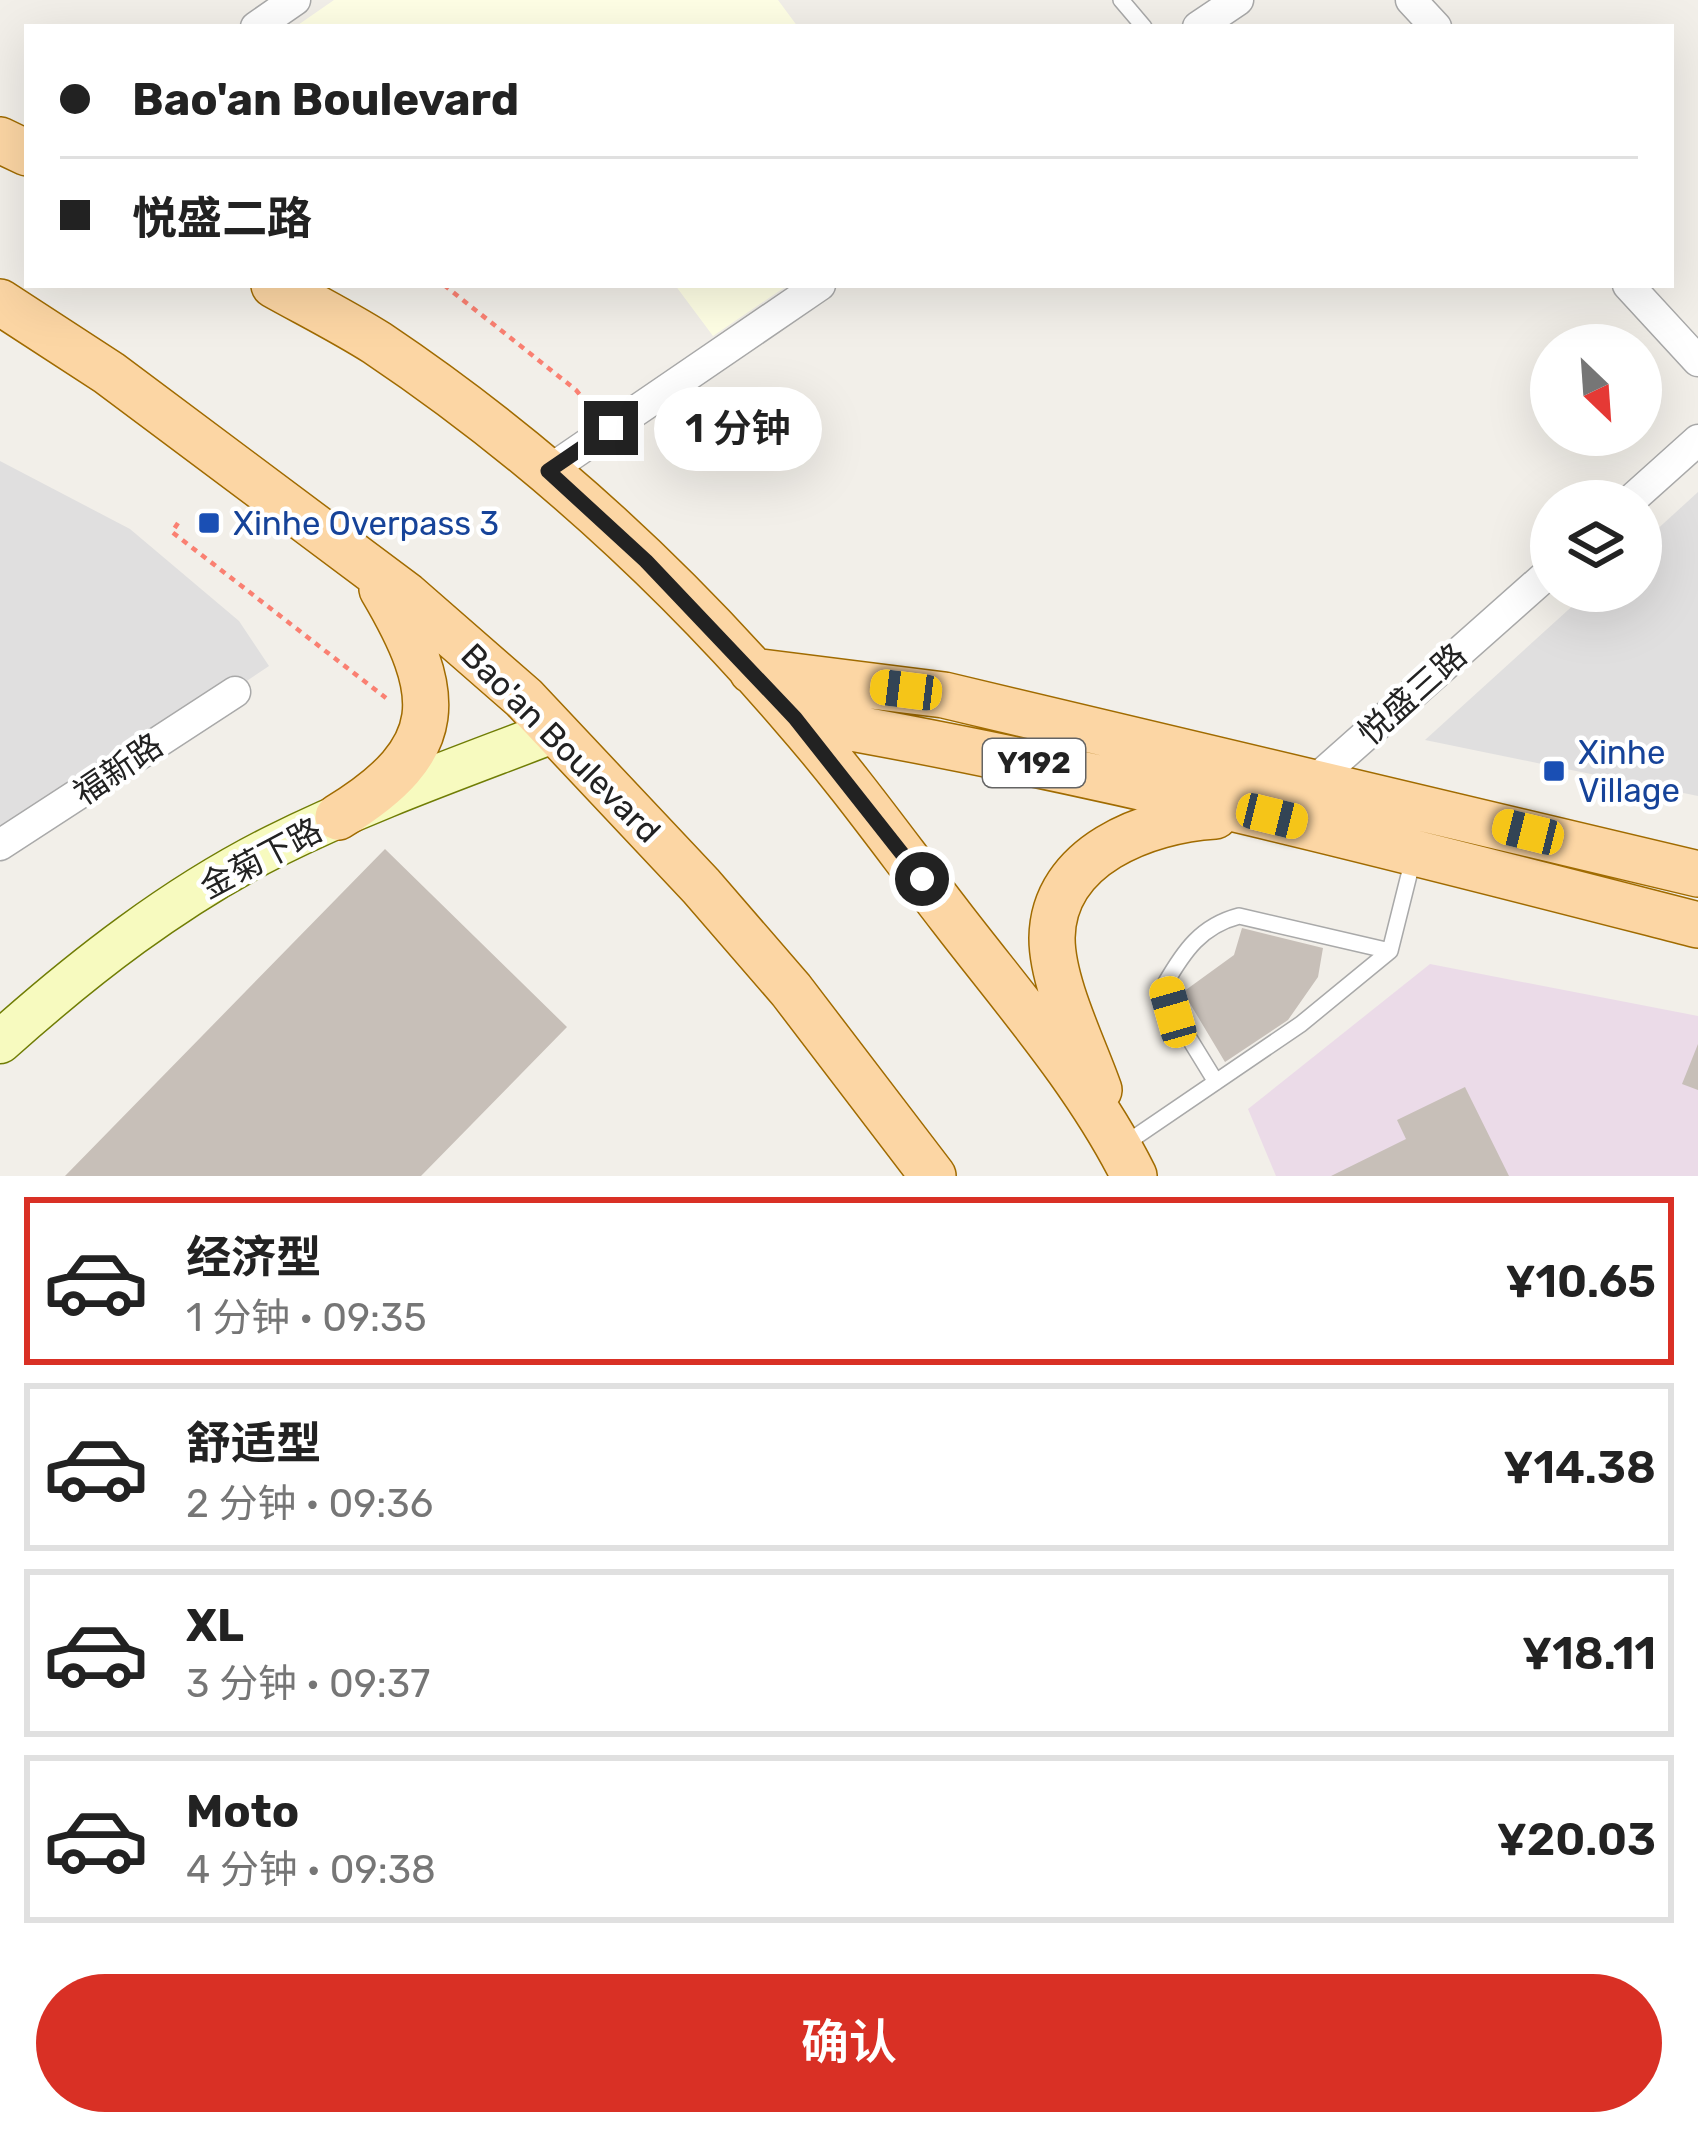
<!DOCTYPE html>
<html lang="zh">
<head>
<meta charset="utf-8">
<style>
  :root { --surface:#fff; --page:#f2f2f2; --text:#222; --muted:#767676; --line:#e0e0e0; --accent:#d93025 }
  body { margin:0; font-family:Rubik,"Noto Sans SC",sans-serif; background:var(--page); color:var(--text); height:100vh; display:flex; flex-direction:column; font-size:45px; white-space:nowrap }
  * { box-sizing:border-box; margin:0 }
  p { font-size:39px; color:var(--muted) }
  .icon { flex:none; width:66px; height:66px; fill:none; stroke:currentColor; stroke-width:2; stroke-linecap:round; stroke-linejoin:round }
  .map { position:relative; height:1176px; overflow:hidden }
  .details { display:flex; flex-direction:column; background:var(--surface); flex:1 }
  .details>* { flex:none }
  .guide { position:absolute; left:24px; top:24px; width:1650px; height:264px; border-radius:0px; box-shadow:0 12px 48px #0002; display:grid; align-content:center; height:264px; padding:0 36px; background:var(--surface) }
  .needle { width:78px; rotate:155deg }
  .controls { position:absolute; left:1530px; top:324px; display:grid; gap:24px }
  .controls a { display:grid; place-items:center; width:132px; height:132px; border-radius:50%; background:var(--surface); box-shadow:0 12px 48px #0002; font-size:60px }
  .end { position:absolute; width:54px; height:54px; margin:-27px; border:15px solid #222; background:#fff; box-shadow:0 0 0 6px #fff }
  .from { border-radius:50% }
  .bubble { position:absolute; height:84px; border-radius:42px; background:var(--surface); box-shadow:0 12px 48px #0002; font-size:39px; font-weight:600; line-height:84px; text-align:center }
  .car { position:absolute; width:36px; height:72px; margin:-36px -18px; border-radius:15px; box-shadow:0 0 9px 3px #0007; background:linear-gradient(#f5c518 24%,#345 0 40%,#f5c518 0 76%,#345 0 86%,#f5c518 0) }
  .guide b { display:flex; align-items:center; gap:42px; height:114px; font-size:45px }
  .guide b+b { border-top:3px solid var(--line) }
  .guide i { width:30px; height:30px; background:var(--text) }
  ul { padding:21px 0 0; list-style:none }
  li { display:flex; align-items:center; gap:36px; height:168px; margin:0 24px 18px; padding:0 12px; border:6px solid var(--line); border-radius:0px }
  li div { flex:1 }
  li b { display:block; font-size:45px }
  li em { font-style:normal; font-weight:600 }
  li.selected { border-color:var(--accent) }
  li>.icon { width:108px; height:108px; stroke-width:1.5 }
  .button { display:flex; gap:24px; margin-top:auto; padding:24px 36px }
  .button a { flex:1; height:138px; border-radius:72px; background:var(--accent); color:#fff; font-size:48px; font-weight:600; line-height:138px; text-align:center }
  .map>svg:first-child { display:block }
</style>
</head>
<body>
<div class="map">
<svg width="1698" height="1176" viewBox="0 0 1698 1176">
  <rect width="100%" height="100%" fill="#f2efe9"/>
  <path fill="#e0dfdf" d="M0,461L130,529L239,621L269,666L0,845Z
    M1698,492V796L1425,740L1589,591H1641V544Z"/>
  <path fill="#ebdbe8" d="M1430,964L1698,1016V1176H1276L1248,1109Z"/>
  <path fill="#ffffe5" d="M334,0H778L798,27H295Z
    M675,285H788L713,336Z"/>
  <path fill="#c7bfb8" d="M385,849L567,1027L421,1176H65Z
    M1242,928L1323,948L1318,977L1288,1020L1225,1062L1183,992L1234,955Z
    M1698,1044V1090L1682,1084Z
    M1465,1087L1509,1176H1331L1406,1139L1397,1120Z"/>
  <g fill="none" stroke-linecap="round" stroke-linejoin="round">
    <defs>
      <path id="lane" d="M1121,0L1144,27
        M1216,1082L1173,1012L1165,984C1184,951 1201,926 1239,916L1390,951
        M1122,1146L1301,1024L1390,951L1413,859"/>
      <path id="street" d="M1411,0L1436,27
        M256,27L295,0
        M1198,27L1238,0
        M1628,285L1698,361
        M548,471L820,285
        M1630,501L1698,440
        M1304,790L1551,571
        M0,845L235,692"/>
      <path id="secondary" d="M0,1042C84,967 175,896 275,846C365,801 462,767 555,731"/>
      <path id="primary" d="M0,140L27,153
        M274,285C308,304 344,322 377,343C532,447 673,576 794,717C850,781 899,850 951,917C1014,999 1088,1083 1134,1176
        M0,302L109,373L406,595L524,698L701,886L791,990L933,1176
        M752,671L944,695L1698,874
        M795,718C1100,770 1398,848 1698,925
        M338,817C449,749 444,694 382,589
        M1099,1090C1084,1047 1052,984 1052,938C1053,855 1147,820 1215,816"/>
    </defs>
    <use href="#lane" stroke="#a9a9a9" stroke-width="18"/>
    <use href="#street" stroke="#a9a9a9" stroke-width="33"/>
    <use href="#secondary" stroke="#707d05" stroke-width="45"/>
    <use href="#primary" stroke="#a06b00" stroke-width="48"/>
    <path stroke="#fa8072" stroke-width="4.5" stroke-dasharray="6 6" stroke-linecap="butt" d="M444,285L576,390L591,408
      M178,523L172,532L386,698"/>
    <use href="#lane" stroke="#fff" stroke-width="15"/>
    <use href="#street" stroke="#fff" stroke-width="30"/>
    <use href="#secondary" stroke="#f7fabf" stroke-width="42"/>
    <use href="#primary" stroke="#fcd6a4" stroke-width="45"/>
  </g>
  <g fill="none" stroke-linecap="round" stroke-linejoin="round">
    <path stroke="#222" stroke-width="15" d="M611,428L548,471L646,561L795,718L922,879"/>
  </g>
  <g fill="#1a4fb4" stroke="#fff" stroke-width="4.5">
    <rect x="197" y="511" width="24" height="24" rx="6"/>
    <rect x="1542" y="759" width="24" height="24" rx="6"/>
  </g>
  <g text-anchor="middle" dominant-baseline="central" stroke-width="9" stroke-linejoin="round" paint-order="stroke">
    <rect fill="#fff" stroke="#646464" stroke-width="3" x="983" y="739" width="102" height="48" rx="9"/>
    <g font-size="30" font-weight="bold" fill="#222">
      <text x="1034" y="763">Y192</text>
    </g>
    <g font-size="33" fill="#164399" stroke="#fff" text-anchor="start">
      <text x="233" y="523">Xinhe Overpass 3</text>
      <text x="1578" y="752">Xinhe<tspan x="1578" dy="38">Village</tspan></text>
    </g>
    <g font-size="33" fill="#222" stroke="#fff">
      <text transform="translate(1412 694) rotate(-42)">悦盛三路</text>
      <text transform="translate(561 743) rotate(45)">Bao'an Boulevard</text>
      <text transform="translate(118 769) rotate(-34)">福新路</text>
      <text transform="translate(261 858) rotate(-28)">金菊下路</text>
    </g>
  </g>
</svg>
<div class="controls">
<a><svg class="needle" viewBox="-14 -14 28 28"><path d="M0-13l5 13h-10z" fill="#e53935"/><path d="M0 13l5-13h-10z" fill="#767676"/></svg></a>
<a><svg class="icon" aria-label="layers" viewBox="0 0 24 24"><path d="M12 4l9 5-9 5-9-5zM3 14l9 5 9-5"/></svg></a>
</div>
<i class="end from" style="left:922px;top:879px"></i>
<i class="end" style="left:611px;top:428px"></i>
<div class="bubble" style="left:654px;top:387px;width:168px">1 分钟</div>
<i class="car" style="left:906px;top:690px;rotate:277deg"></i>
<i class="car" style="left:1272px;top:816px;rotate:104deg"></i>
<i class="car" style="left:1528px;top:832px;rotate:284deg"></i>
<i class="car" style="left:1173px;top:1012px;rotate:344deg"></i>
<div class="guide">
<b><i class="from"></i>Bao'an Boulevard</b>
<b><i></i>悦盛二路</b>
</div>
</div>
<section class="details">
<ul>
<li class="selected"><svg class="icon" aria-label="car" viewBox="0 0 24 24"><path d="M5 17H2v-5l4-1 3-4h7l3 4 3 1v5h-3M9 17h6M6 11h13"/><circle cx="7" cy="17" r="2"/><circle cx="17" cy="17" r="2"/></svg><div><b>经济型</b><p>1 分钟 · 09:35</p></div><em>¥10.65</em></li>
<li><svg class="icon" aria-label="car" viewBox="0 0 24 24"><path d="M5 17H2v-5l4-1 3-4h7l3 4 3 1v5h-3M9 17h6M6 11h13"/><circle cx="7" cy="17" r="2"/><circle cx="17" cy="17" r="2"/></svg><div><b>舒适型</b><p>2 分钟 · 09:36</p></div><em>¥14.38</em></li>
<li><svg class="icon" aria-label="car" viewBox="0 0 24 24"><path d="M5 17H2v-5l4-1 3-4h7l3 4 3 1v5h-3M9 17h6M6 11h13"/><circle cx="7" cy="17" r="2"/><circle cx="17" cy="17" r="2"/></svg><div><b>XL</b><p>3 分钟 · 09:37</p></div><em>¥18.11</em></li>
<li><svg class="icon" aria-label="car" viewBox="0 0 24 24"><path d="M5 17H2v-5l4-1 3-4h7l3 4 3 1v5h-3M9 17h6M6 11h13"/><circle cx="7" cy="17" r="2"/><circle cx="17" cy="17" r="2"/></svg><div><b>Moto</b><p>4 分钟 · 09:38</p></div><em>¥20.03</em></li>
</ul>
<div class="button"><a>确认</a></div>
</section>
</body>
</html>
